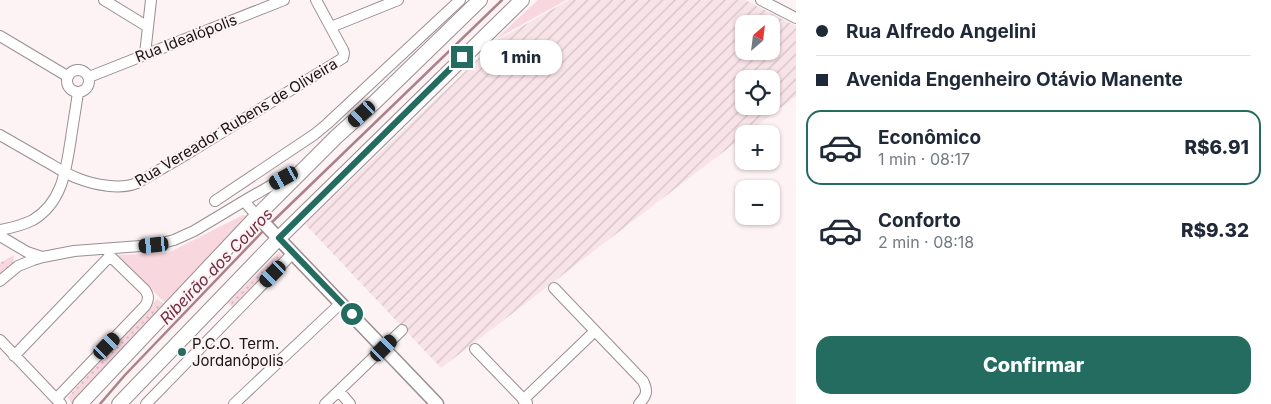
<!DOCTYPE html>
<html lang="pt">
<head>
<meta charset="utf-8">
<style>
  :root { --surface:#fff; --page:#f6f6f7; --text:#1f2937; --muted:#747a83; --line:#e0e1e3; --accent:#246b60 }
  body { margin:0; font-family:Inter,sans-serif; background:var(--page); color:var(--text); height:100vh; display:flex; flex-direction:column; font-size:19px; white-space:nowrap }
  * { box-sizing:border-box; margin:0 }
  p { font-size:16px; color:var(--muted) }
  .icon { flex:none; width:28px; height:28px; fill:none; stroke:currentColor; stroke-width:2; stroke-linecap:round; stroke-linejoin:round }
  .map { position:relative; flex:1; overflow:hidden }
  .sheet { display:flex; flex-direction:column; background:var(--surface); width:475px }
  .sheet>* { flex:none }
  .banner { display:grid; align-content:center; height:110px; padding:0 20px; background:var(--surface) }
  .needle { width:32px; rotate:28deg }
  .tools { position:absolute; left:735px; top:15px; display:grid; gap:10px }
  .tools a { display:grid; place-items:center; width:45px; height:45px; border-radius:10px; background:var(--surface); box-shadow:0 1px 4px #0004; font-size:25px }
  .end { position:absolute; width:22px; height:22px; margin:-11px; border:6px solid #246b60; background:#fff; box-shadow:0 0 0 2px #fff }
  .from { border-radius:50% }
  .bubble { position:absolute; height:35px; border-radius:15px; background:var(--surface); box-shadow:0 1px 4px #0004; font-size:16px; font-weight:800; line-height:35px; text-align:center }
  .car { position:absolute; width:15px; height:30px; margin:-15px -8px; border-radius:6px; box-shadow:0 0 4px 1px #0007; background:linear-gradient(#222 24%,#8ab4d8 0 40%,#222 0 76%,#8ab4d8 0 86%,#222 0) }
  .banner b { display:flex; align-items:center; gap:18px; height:48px; font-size:19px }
  .banner b+b { border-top:1px solid var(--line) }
  .banner i { width:12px; height:12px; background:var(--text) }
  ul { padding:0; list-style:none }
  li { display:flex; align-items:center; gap:15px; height:75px; margin:0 10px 8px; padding:0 10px; border:2px solid transparent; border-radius:15px }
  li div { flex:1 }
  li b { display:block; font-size:19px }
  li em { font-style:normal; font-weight:800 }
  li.active { border-color:var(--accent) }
  li>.icon { width:45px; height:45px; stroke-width:1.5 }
  .cta { display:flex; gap:10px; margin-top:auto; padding:10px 20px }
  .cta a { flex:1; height:58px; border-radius:15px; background:var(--accent); color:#fff; font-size:20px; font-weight:800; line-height:58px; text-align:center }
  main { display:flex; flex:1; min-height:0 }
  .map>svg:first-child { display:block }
</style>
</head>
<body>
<main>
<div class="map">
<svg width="796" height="404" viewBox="0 0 796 404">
  <defs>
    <pattern id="industrial-furrows" width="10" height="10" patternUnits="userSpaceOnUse" patternTransform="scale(1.25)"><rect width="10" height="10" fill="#f7e3e8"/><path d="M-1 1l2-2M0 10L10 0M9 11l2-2" fill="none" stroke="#d3c2c6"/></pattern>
    <pattern id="grass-dots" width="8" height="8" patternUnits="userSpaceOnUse" patternTransform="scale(1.25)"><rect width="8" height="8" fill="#f8d7df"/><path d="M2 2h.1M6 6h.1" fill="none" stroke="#d4b8bf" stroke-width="1.8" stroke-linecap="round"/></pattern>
  </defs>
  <rect width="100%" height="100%" fill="#fdf2f4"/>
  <path fill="url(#industrial-furrows)" fill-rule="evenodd" d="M569,0H745L796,26V96L746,134H744V136L441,368L305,224L498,40ZM744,24H771V51H744ZM744,79H771V106H744Z"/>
  <path fill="url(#grass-dots)" d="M279,252L283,256L232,307L228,303Z
    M14,255L12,267L0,276V263Z
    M157,299L165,305L74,404H72L68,397Z"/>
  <path fill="#f8d7df" d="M538,0H566L496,39Z
    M243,215L247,216V222L166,304L117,255L168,253Z"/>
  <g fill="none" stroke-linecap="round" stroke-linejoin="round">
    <path stroke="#ab828c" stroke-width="2.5" d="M269,225L502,0
      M100,404L125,375L264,230"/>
    <defs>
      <path id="minor" d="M104,0L148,27
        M761,0L796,18
        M331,27L398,0
        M0,36L67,76
        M145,54L151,0
        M67 81a11 11 0 1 1 22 0a11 11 0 1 1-22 0Z
        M89,77L284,0
        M0,135C16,144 31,153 47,162C56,167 66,174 77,178C94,185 121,190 137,183L187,154L343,58L344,53L343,50L316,0
        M215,201L315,134L327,124L460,0
        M244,201L257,216
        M0,230C11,228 23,225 33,220C63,202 66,169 71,138C73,123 76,108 78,92
        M0,236L27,252L42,257
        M0,281L18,266L33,260L43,257L74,251L154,245L174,240L194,231L249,198L284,178L298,172
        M554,288L643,381C648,391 647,395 639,404
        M0,340L61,404
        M475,349L527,403
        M14,356L110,256
        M339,391L350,404
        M56,399L145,306C149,299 149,296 145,290L110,256L108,249
        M523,400L595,331
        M146,404L293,253
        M234,404L341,303
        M325,404L402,330"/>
      <path id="tertiary" d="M257,216L437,404"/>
      <path id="secondary" d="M80,404L257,216L336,137L375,102L480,0
        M119,404L279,238L522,0"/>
    </defs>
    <use href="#minor" stroke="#998f91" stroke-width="12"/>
    <use href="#tertiary" stroke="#998f91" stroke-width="15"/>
    <use href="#secondary" stroke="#998f91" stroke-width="16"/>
    <use href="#minor" stroke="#fff" stroke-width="10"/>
    <use href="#tertiary" stroke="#fff" stroke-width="12"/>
    <use href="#secondary" stroke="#fff" stroke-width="14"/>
  </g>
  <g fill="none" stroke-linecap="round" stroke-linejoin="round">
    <path stroke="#246b60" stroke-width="6" d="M352,314L279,238L462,57"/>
  </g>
  <circle fill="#246b60" stroke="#fdf2f4" stroke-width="2" cx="182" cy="352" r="5"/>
  <g text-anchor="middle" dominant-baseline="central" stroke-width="4" stroke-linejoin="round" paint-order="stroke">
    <g font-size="15" fill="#191516" stroke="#fdf2f4">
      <text transform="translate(186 38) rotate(-21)">Rua Idealópolis</text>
      <text transform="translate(236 122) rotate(-31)">Rua Vereador Rubens de Oliveira</text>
    </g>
    <g font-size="15" fill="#191516" stroke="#fdf2f4" text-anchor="start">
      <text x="192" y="343">P.C.O. Term.<tspan x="192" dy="17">Jordanópolis</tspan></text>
    </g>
    <g font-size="16" font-style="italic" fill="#702c43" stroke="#fdf2f4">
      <text transform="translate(216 266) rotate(-46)">Ribeirão dos Couros</text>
    </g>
  </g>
</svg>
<div class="tools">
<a><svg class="needle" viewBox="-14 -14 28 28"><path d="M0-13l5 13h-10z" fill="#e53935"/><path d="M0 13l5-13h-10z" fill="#747a83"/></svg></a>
<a><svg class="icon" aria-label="locate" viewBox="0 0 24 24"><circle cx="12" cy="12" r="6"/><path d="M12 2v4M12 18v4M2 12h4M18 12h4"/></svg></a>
<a>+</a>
<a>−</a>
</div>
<i class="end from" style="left:352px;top:314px"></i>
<i class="end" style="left:462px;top:57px"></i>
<div class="bubble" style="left:480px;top:40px;width:82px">1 min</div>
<i class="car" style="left:362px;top:114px;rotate:228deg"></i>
<i class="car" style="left:284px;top:178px;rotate:241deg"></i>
<i class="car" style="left:154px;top:245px;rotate:264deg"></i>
<i class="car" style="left:273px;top:274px;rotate:224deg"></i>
<i class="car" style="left:107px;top:346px;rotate:44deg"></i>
<i class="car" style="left:384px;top:348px;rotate:45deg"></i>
</div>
<section class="sheet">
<div class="banner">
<b><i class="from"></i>Rua Alfredo Angelini</b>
<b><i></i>Avenida Engenheiro Otávio Manente</b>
</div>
<ul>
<li class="active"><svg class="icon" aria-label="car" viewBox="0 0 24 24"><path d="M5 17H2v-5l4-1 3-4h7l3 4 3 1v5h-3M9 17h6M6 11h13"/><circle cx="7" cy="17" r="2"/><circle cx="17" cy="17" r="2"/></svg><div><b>Econômico</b><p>1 min · 08:17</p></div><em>R$6.91</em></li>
<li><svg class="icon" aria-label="car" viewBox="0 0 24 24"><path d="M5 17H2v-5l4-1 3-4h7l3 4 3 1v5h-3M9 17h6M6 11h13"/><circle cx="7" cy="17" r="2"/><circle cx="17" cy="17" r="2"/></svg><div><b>Conforto</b><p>2 min · 08:18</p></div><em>R$9.32</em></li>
</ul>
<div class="cta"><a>Confirmar</a></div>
</section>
</main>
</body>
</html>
